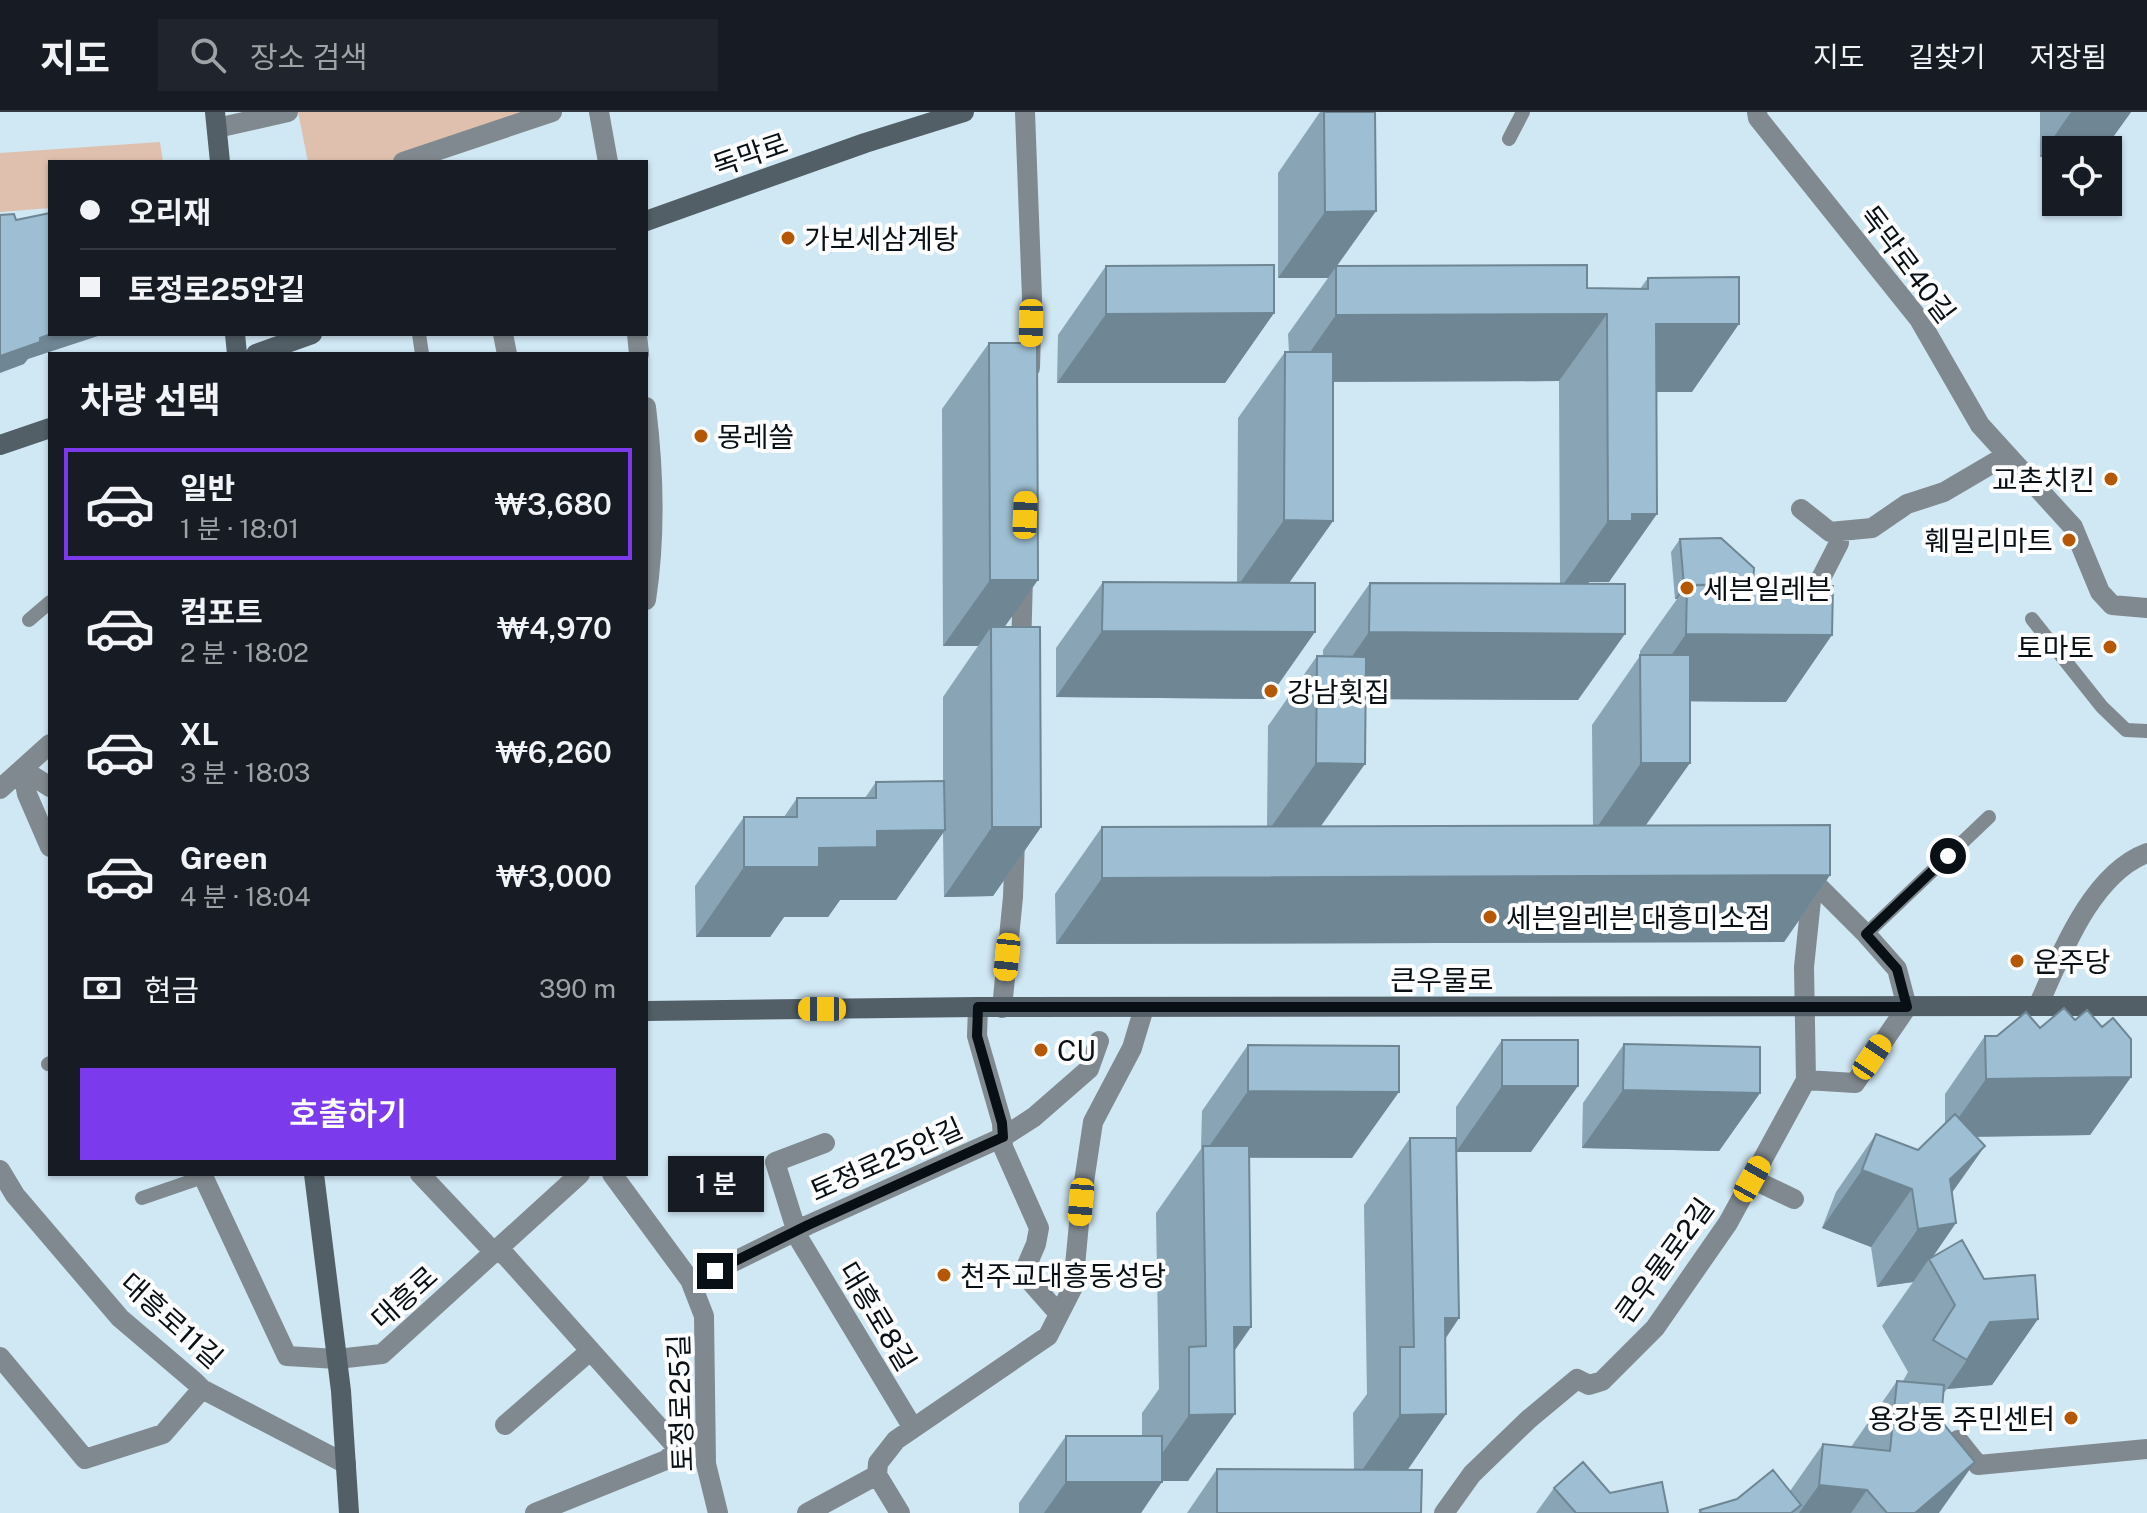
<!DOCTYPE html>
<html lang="ko">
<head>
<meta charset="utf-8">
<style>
  :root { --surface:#171b24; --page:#20242c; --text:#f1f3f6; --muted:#9ea1a6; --line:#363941; --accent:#7c3aed }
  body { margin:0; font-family:"Public Sans","Noto Sans KR",sans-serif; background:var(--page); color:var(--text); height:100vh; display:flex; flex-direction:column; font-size:30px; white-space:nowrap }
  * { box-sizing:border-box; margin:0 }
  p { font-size:26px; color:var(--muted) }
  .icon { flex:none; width:44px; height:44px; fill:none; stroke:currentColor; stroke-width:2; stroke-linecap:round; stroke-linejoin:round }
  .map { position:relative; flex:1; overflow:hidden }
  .drawer { position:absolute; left:48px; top:240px; width:600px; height:824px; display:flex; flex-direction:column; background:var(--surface); border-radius:0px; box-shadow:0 2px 6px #0004 }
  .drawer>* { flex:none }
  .guide { position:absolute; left:48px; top:48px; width:600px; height:176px; border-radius:0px; box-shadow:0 2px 6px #0004; display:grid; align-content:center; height:176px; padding:0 32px; background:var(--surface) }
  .fabs { position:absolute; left:2042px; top:24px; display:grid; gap:16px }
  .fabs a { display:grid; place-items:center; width:80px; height:80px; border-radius:0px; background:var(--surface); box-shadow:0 2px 6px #0004; font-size:40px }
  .end { position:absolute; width:36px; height:36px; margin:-18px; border:10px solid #081015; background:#fff; box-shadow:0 0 0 4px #fff }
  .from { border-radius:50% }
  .bubble { position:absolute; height:56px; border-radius:0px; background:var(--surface); box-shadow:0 2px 6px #0004; font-size:26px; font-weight:600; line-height:56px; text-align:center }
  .car { position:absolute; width:24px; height:48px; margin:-24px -12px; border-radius:10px; box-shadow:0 0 6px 2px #0007; background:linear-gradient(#f5c518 24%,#345 0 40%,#f5c518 0 76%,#345 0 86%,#f5c518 0) }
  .guide b { display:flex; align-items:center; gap:28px; height:76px; font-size:30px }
  .guide b+b { border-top:2px solid var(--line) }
  .guide i { width:20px; height:20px; background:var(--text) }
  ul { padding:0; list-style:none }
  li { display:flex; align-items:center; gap:24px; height:112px; margin:0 16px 12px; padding:0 16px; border:4px solid transparent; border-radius:0px }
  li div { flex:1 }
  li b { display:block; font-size:30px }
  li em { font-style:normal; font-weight:600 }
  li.selected { border-color:var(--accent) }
  li>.icon { width:72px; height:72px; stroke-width:1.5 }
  h2 { padding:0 32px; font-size:36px; line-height:96px }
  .pay { display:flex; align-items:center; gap:20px; height:88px; padding:0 32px; font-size:30px }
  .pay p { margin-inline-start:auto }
  .action { display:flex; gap:16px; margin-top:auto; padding:16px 32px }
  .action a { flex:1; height:92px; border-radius:0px; background:var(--accent); color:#fff; font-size:32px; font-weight:600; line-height:92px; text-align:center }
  header { display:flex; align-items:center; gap:48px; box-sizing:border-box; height:112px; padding:0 40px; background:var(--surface); border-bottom:2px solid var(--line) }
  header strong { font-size:38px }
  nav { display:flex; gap:44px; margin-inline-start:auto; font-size:28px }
  .search { width:560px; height:72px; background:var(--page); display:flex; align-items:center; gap:20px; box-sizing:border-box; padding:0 28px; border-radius:0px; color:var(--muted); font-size:30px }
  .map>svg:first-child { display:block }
</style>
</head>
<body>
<header>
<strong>지도</strong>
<div class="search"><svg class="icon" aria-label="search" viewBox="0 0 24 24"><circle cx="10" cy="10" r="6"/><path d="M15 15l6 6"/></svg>장소 검색</div>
<nav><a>지도</a><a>길찾기</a><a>저장됨</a></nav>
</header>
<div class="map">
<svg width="2147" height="1401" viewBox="0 0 2147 1401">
  <rect width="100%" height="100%" fill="#d0e7f4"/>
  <path fill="#dfc0af" d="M298,0H554L398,50H308Z
    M160,30L163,50H50V96L0,100V41Z"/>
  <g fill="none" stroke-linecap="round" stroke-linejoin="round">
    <path stroke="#80898f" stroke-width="14" d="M1509,27L1523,0
      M419,222L422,242
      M2032,507L2102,595L2126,618L2147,619
      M29,508L50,490
      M1866,822L1989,705
      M48,952L50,951
      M142,1086L203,1065"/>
    <path stroke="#80898f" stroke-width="20" d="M599,0L608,50
      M1025,0L1032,186L1030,256
      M1757,0L1758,6L1919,207L1980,313L2073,415L2100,480L2112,493L2147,496
      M217,16L288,0
      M403,50L552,0
      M503,222L507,242
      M637,222L639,242
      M646,295C654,360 656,423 646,488
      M1801,397L1830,420L1872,416L1907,392L1944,380L2007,343
      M1818,472L1839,431V419
      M1021,540L1023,464
      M22,657L27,682L50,735
      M22,657L50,675
      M0,677L50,632
      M2038,894C2061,843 2091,762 2147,741
      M978,895L977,924L1002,1011L1003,1035L1039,1116L1036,1132L1027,1153L1029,1168L1059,1202
      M1002,896L1013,785L1015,728
      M1806,968L1855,971L1907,895L1897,857L1866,822L1813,769
      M825,1031L775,1050L799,1127L913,1316
      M0,1058L15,1083L120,1206L194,1269L202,1277L346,1352
      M202,1062L287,1244L337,1247L382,1242L580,1062
      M420,1062L488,1134L506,1144L673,1331L705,1338
      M612,1062L690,1168L704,1204L706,1352L718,1401
      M1752,1067L1794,1087
      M690,1168L715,1159L808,1113L1003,1025L1034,1005L1089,957L1099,929
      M0,1245L85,1347L163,1322L202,1277
      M505,1313L590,1239
      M1958,1328L1978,1353L2147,1337
      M877,1363L878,1351L896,1328L1048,1224L1073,1175L1081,1090L1093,1010L1132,936L1144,896
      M877,1363L900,1401
      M535,1401L666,1348L683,1333
      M807,1401L877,1363
      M1444,1401L1472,1362L1529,1307L1577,1267L1589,1273L1602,1269L1655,1216L1728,1111L1806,968L1804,855L1813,769"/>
    <path stroke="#525f67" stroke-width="20" d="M215,0L220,50
      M646,109L865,31L964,0
      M235,222L237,242
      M256,242L312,222
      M0,333L50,316
      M646,899L978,895L2147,894
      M314,1062L341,1279L349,1401"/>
  </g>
  <path fill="#88a4b5" d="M1320,0H1375L1376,99L1337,154L1587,176L1640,177L1648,166L1692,280H1656L1609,470H1589L1588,472L1578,588L1365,587L1321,714H1593L1592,613L1640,544V539L1677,487H1675L1671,440L1680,427L1753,472L1752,473L1786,590L1690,589L1646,713L1830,763L1784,830L1056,832L1055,782L1102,715H1267L1268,614L1317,544H1323V538L1370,471L1560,472L1559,269L1333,270V409L1289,471L1268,587L1056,585V536L1103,470H1237L1238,306L1285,240H1289L1288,222L1328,166H1278V61Z
    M2040,0H2131L2108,32L2040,45Z
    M1106,154L1274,201L1225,271H1057L1058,223Z
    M989,231L1005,515L1041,715L993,784L944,785L943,721L896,788H840L828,805H784L770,825H696L695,774L744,705H784L797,686H865L876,670L943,669V585L978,534H943L942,297Z
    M2075,908L2131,965L2090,1023L1976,1025L1952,1080L1933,1145L1984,1167L2038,1207L1992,1273L1947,1277L1943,1282L1941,1309L1939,1401H1698L1700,1398L1790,1379L1823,1332L1851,1335L1897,1269H1903L1908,1260L1882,1214L1913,1170L1877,1175L1871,1135L1822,1116L1836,1080L1876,1022L1918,1038L1945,1012V982L1985,924H1997Z
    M1502,928L1531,1040H1456L1459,1206L1446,1226V1302L1407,1358L1421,1401H1187L1217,1357L1354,1358L1353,1301L1367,1282L1364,1093L1410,1026H1456V995Z
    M1624,932L1760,981L1719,1039L1582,1036L1583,991Z
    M1248,933L1352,1046H1249L1234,1239L1188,1369H1162L1141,1401H1019V1391L1066,1324H1142V1301L1159,1277L1156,1101L1201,1037L1202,999Z
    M1554,1376L1610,1381L1668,1401H1536Z"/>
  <path fill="#6f8694" d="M2071,0H2131L2108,32L2078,38H2056V42L2040,45Z
    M1376,99L1328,166H1278L1325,100Z
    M1274,201L1225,271H1057L1106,202Z
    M1607,202L1559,269L1289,270L1336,203Z
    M1656,212H1739L1692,280H1609Z
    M51,222H104L28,247L24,252L0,261V244L40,226Z
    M1632,402H1657L1609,470H1589L1584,477H1560L1608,409Z
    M1284,408L1333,409L1286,475H1237Z
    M990,468H1038L991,534V515L978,534H943Z
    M1684,474H1686L1677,487H1675Z
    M1102,519L1315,520L1268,587L1056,585Z
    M1369,520L1625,522L1578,588L1323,587Z
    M1686,522L1832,523L1786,590L1641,589V587Z
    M1316,651L1365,652L1316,721H1267Z
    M1641,651H1690L1641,720L1593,721Z
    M992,715H1041L993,784L944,785Z
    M945,718L896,788H840L828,805H784L770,825H696L744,755L877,719Z
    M1830,763L1784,830L1056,832L1102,766Z
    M2131,965L2090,1023L1945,1025L1986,967Z
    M1502,974H1578L1531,1040H1456Z
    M1623,978L1760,981L1719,1039L1582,1036Z
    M1248,979L1399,980L1352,1046L1203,1045V1043Z
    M1985,1034L1944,1092L1950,1067Z
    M1862,1058L1912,1077L1871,1135L1822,1116Z
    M1956,1111L1930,1149L1929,1147L1913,1170L1877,1175L1918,1117Z
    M1445,1206H1459L1413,1273Z
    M2038,1207L1992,1273L1947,1277L1967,1248L1990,1210Z
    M1234,1215H1251L1205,1281L1188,1282Z
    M1235,1302L1188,1369H1143L1189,1303Z
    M1446,1302L1400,1369L1354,1370L1400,1303Z
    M1975,1350L1939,1401H1915Z
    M1066,1370H1162L1141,1401H1044Z
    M1819,1373L1867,1378L1851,1401H1799Z"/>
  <path fill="#9ebfd3" stroke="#6f8694" stroke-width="2" d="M1324,0H1375L1376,99L1325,100Z
    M50,101L51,222L40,226V230L0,244V103L14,102L16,108Z
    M1274,153V201L1106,202V154Z
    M1587,153V176L1648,177V166L1739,165V212H1656L1657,402H1632V409H1608L1607,202L1336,203V154Z
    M989,231H1037L1038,468H990Z
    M1285,240H1333V409L1284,408Z
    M1721,426L1754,456L1753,472L1687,473V474H1684L1680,427Z
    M1103,470L1315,471V520L1102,519Z
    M1370,471L1625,472V522L1369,520Z
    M1687,473L1833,474L1832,523L1686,522Z
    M991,515H1040L1041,715H992Z
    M1640,543H1690V651H1641Z
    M1317,544L1366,545L1365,652L1316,651Z
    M944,669L945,718L877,719V735L819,736V755H744V705H797V686H876V670Z
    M1830,713V763L1102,766V715Z
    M2064,896L2075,908L2087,898L2102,915L2113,906L2131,927V965L1986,967L1985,924H1997L2026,900L2040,916Z
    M1502,928H1578V974H1502Z
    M1624,932L1760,935V981L1623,978Z
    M1248,933L1399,934V980L1248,979Z
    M1955,1002L1985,1034L1950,1067L1956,1111L1918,1117L1912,1077L1862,1058L1876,1022L1918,1038Z
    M1410,1026H1456L1459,1206H1445L1446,1302L1400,1303V1235H1414Z
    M1203,1034H1249L1251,1215H1234L1235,1302L1189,1303V1235L1206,1234Z
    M1962,1128L1984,1167L2035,1163L2038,1207L1990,1210L1967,1248L1933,1228L1955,1193L1929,1147Z
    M1897,1269L1944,1273L1941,1309L1975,1350L1915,1401H1887L1867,1378L1819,1373L1823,1332L1890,1339Z
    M1066,1324H1162V1370H1066Z
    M1583,1350L1610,1381L1662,1370L1668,1401H1576L1554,1376Z
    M1217,1357L1422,1358L1421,1401H1217Z
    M1773,1358L1801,1393L1791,1401H1701L1700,1398L1737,1387Z"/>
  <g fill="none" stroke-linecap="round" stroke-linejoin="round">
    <path stroke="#081015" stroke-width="10" d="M715,1159L808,1113L1003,1025L1002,1011L977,924L978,895H1907L1897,857L1866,822L1948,744"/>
  </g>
  <g fill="#b55704" stroke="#fff" stroke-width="3">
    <circle cx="788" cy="126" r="8"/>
    <circle cx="701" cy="324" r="8"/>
    <circle cx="2111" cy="367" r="8"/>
    <circle cx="2069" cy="428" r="8"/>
    <circle cx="1687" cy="476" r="8"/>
    <circle cx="2110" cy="535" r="8"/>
    <circle cx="1271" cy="579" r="8"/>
    <circle cx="1490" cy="805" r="8"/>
    <circle cx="2017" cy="849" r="8"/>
    <circle cx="1041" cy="938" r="8"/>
    <circle cx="944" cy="1163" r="8"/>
    <circle cx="2071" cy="1306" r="8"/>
  </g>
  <g text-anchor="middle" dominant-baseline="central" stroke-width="8" stroke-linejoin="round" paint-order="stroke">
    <g font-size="28" fill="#081015" stroke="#fff">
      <text transform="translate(750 42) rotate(-19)">독막로</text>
      <text transform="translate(1908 152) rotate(53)">독막로40길</text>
      <text x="1442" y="867">큰우물로</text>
      <text transform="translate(886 1047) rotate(-24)">토정로25안길</text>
      <text transform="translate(1664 1148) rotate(-54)">큰우물로2길</text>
      <text transform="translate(404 1185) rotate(-42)">대흥로</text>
      <text transform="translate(878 1204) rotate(59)">대흥로8길</text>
      <text transform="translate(172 1208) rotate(42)">대흥로11길</text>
      <text transform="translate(680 1291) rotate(-92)">토정로25길</text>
    </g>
    <g font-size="28" fill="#081015" stroke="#fff" text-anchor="start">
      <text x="804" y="126">가보세삼계탕</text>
      <text x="717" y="324">몽레쓸</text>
      <text x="2095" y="367" text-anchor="end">교촌치킨</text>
      <text x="2053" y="428" text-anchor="end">훼밀리마트</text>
      <text x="1703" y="476">세븐일레븐</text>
      <text x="2094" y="535" text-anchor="end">토마토</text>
      <text x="1287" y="579">강남횟집</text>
      <text x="1506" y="805">세븐일레븐 대흥미소점</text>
      <text x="2033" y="849">운주당</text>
      <text x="1057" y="938">CU</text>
      <text x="960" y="1163">천주교대흥동성당</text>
      <text x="2055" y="1306" text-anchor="end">용강동 주민센터</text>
    </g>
  </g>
</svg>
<div class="fabs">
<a><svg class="icon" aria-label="locate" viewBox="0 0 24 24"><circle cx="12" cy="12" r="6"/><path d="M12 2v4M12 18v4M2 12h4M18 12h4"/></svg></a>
</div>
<i class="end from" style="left:1948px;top:744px"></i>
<i class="end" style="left:715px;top:1159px"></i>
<div class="bubble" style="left:668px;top:1044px;width:96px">1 분</div>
<i class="car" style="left:1031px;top:211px;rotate:181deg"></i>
<i class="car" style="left:1025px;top:403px;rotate:2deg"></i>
<i class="car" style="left:1007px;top:845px;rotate:186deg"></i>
<i class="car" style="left:822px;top:897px;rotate:270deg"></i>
<i class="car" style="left:1872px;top:945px;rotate:34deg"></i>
<i class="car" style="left:1752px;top:1067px;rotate:29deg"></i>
<i class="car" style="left:1081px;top:1090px;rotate:185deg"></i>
<div class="guide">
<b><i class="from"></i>오리재</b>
<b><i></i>토정로25안길</b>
</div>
<section class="drawer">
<h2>차량 선택</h2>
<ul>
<li class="selected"><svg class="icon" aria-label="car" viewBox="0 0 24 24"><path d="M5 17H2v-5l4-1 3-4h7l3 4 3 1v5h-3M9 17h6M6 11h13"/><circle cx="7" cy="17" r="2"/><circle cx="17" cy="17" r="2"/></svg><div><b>일반</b><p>1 분 · 18:01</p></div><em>₩3,680</em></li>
<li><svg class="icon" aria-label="car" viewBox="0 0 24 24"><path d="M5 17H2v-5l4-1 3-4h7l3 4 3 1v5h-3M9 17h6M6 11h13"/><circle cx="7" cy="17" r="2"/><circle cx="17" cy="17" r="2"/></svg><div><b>컴포트</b><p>2 분 · 18:02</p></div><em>₩4,970</em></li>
<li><svg class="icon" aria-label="car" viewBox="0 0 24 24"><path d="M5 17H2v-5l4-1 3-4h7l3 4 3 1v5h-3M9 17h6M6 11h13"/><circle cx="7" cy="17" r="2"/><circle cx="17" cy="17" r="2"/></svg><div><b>XL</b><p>3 분 · 18:03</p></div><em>₩6,260</em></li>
<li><svg class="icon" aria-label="car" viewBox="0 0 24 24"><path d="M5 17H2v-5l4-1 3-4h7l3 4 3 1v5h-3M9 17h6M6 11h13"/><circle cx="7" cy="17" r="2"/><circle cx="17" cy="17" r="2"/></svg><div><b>Green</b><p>4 분 · 18:04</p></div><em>₩3,000</em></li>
</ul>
<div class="pay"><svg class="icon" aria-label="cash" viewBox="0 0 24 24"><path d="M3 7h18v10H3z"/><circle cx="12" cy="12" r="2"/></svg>현금<p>390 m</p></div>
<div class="action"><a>호출하기</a></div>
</section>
</div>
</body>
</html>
